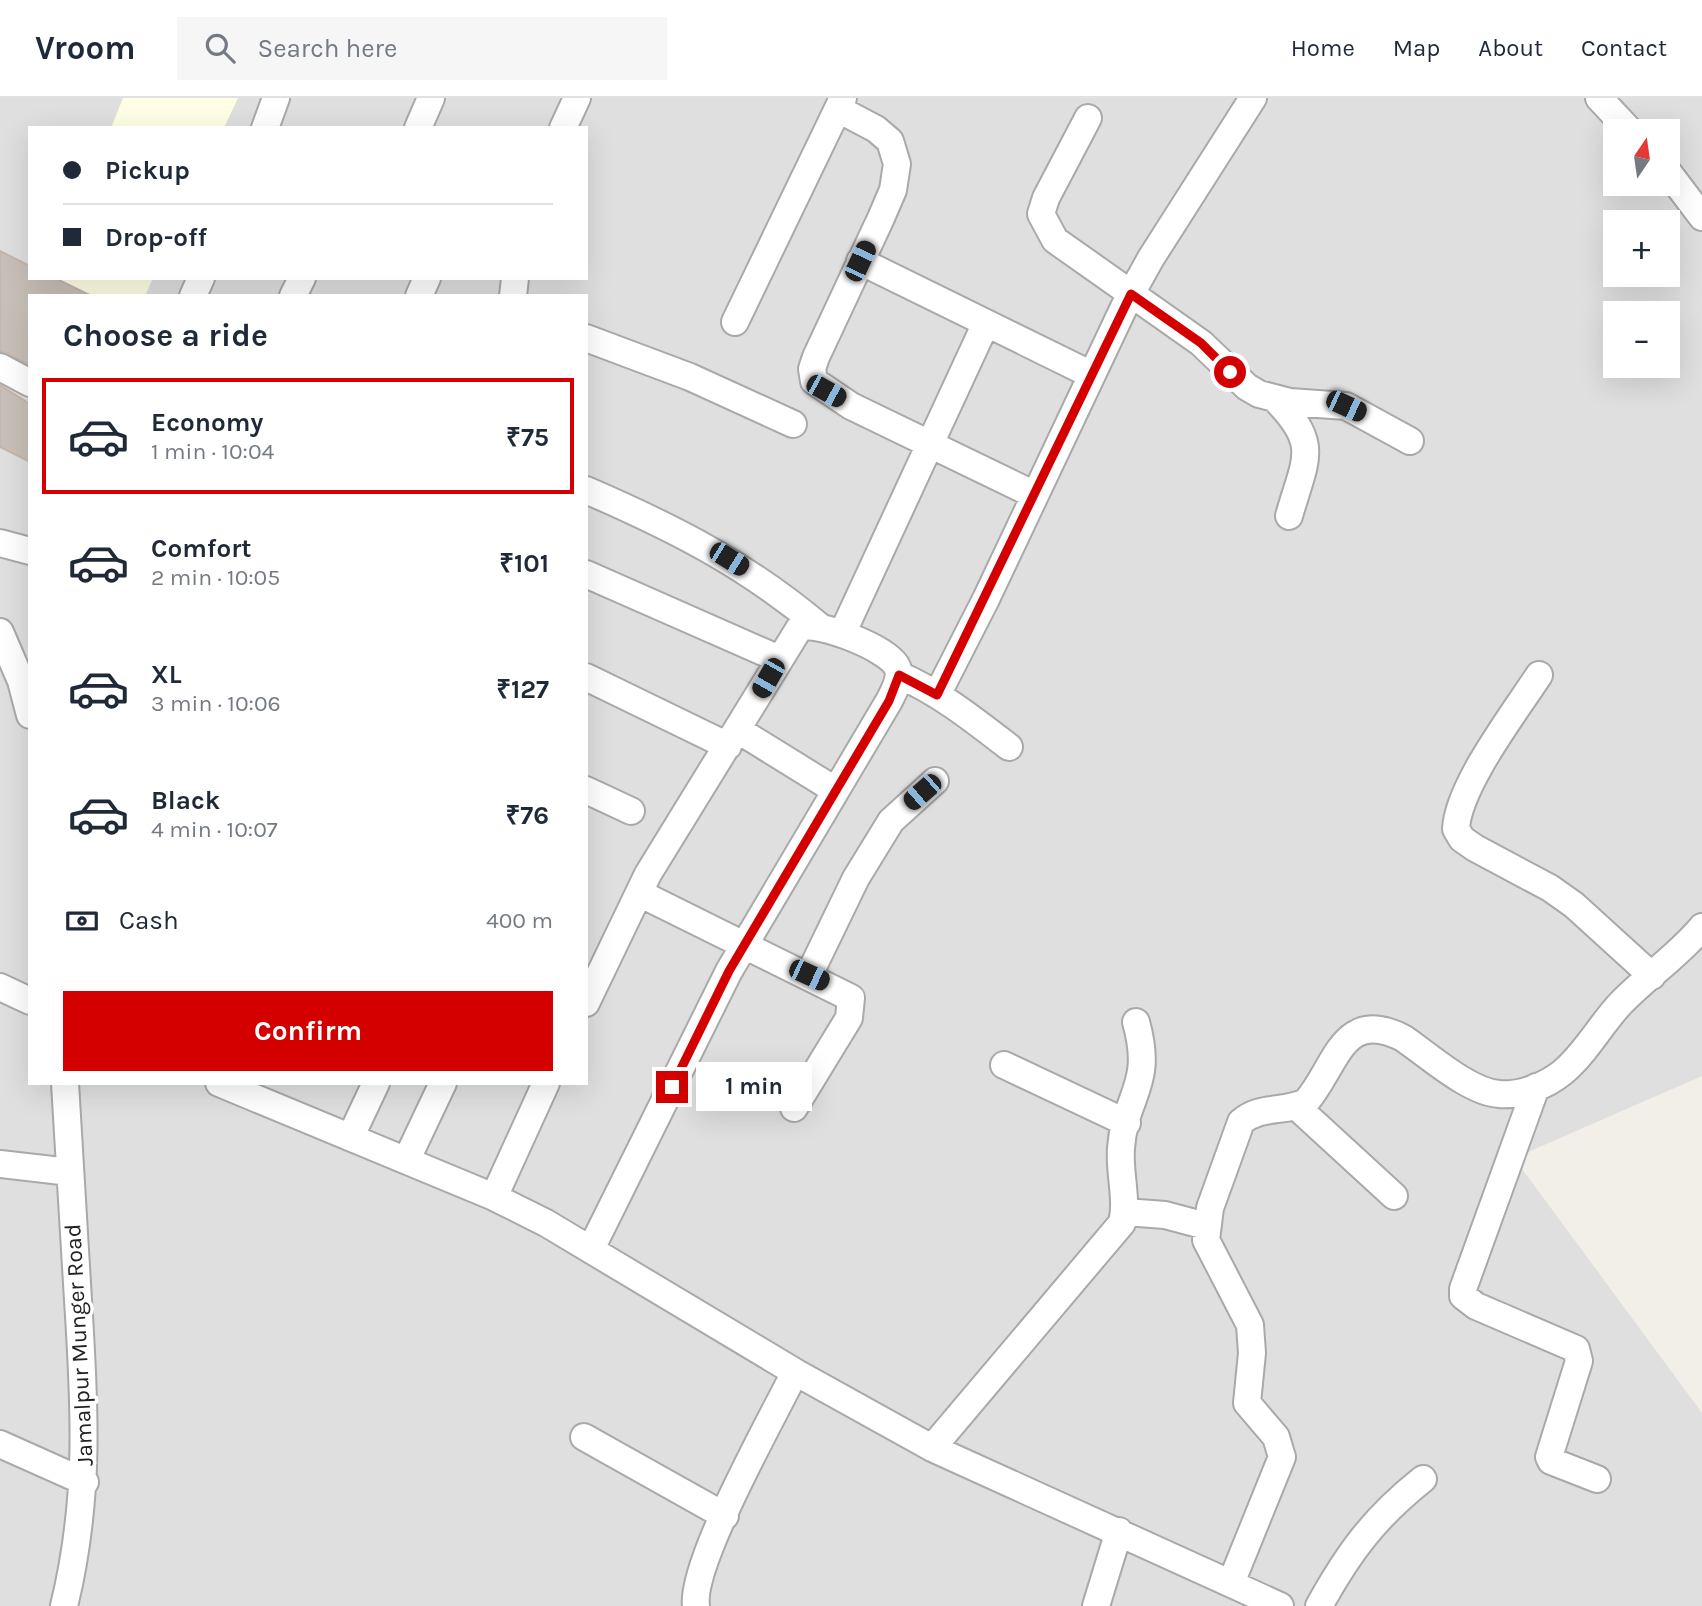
<!DOCTYPE html>
<html lang="en">
<head>
<meta charset="utf-8">
<style>
  :root { --surface:#fff; --page:#f6f6f7; --text:#1f2937; --muted:#747a83; --line:#e0e1e3; --accent:#d40000 }
  body { margin:0; font-family:Karla,sans-serif; background:var(--page); color:var(--text); height:100vh; display:flex; flex-direction:column; font-size:26px; white-space:nowrap }
  * { box-sizing:border-box; margin:0 }
  p { font-size:23px; color:var(--muted) }
  .icon { flex:none; width:38px; height:38px; fill:none; stroke:currentColor; stroke-width:2; stroke-linecap:round; stroke-linejoin:round }
  .map { position:relative; flex:1; overflow:hidden }
  .drawer { position:absolute; left:28px; top:196px; width:560px; height:791px; display:flex; flex-direction:column; background:var(--surface); border-radius:0px; box-shadow:0 7px 28px #0002 }
  .drawer>* { flex:none }
  .banner { position:absolute; left:28px; top:28px; width:560px; height:154px; border-radius:0px; box-shadow:0 7px 28px #0002; display:grid; align-content:center; height:154px; padding:0 35px; background:var(--surface) }
  .needle { width:46px; rotate:13deg }
  .fabs { position:absolute; left:1603px; top:21px; display:grid; gap:14px }
  .fabs a { display:grid; place-items:center; width:77px; height:77px; border-radius:0px; background:var(--surface); box-shadow:0 7px 28px #0002; font-size:35px }
  .end { position:absolute; width:32px; height:32px; margin:-16px; border:9px solid #d40000; background:#fff; box-shadow:0 0 0 4px #fff }
  .from { border-radius:50% }
  .bubble { position:absolute; height:49px; border-radius:0px; background:var(--surface); box-shadow:0 7px 28px #0002; font-size:23px; font-weight:700; line-height:49px; text-align:center }
  .car { position:absolute; width:21px; height:42px; margin:-21px -10px; border-radius:9px; box-shadow:0 0 5px 2px #0007; background:linear-gradient(#222 24%,#8ab4d8 0 40%,#222 0 76%,#8ab4d8 0 86%,#222 0) }
  .banner b { display:flex; align-items:center; gap:24px; height:66px; font-size:26px }
  .banner b+b { border-top:2px solid var(--line) }
  .banner i { width:18px; height:18px; background:var(--text) }
  ul { padding:0; list-style:none }
  li { display:flex; align-items:center; gap:21px; height:116px; margin:0 14px 10px; padding:0 21px; border:4px solid transparent; border-radius:0px }
  li div { flex:1 }
  li b { display:block; font-size:26px }
  li em { font-style:normal; font-weight:700 }
  li.active { border-color:var(--accent) }
  li>.icon { width:63px; height:63px; stroke-width:1.5 }
  h2 { padding:0 35px; font-size:32px; line-height:84px }
  .pay { display:flex; align-items:center; gap:18px; height:77px; padding:0 35px; font-size:26px }
  .pay p { margin-inline-start:auto }
  .action { display:flex; gap:14px; margin-top:auto; padding:14px 35px }
  .action a { flex:1; height:80px; border-radius:0px; background:var(--accent); color:#fff; font-size:28px; font-weight:700; line-height:80px; text-align:center }
  header { display:flex; align-items:center; gap:42px; box-sizing:border-box; height:98px; padding:0 35px; background:var(--surface); border-bottom:2px solid var(--line) }
  header strong { font-size:33px }
  nav { display:flex; gap:38px; margin-inline-start:auto; font-size:24px }
  .search { width:490px; height:63px; background:var(--page); display:flex; align-items:center; gap:18px; box-sizing:border-box; padding:0 24px; border-radius:0px; color:var(--muted); font-size:26px }
  .map>svg:first-child { display:block }
</style>
</head>
<body>
<header>
<strong>Vroom</strong>
<div class="search"><svg class="icon" aria-label="search" viewBox="0 0 24 24"><circle cx="10" cy="10" r="6"/><path d="M15 15l6 6"/></svg>Search here</div>
<nav><a>Home</a><a>Map</a><a>About</a><a>Contact</a></nav>
</header>
<div class="map">
<svg width="1702" height="1508" viewBox="0 0 1702 1508">
  <rect width="100%" height="100%" fill="#f2efe9"/>
  <path fill="#e0dfdf" fill-rule="evenodd" d="M0,0H1702V978L1514,1060L1702,1315V1508H0ZM30,30H586V180H30ZM1615,33H1668V86H1615ZM1615,124H1668V177H1615ZM30,198H586V985H30ZM1615,215H1668V268H1615Z"/>
  <path fill="#ffffe5" d="M123,0H238L224,30H111Z
    M56,180H153L145,198H95Z"/>
  <path fill="#c7bfb8" stroke="#c4b6ab" stroke-width="2" d="M0,153L30,168V180H55L91,198H30V267L0,253Z
    M0,287L30,306V364L0,349Z"/>
  <g fill="none" stroke-linecap="round" stroke-linejoin="round">
    <defs>
      <path id="minor" d="M1599,0L1630,33
        M838,11L876,31L890,43L897,66L893,92L881,120L816,259L812,271L814,283L851,308L1035,397
        M1088,20L1046,100L1041,116L1055,142L1201,245L1247,289L1259,296L1290,304L1346,308L1410,343
        M265,30L276,0
        M418,30L431,0
        M563,30L577,0
        M1668,74L1702,119
        M860,163L1092,277
        M193,198L201,180
        M293,198L302,180
        M419,198L427,180
        M513,198L515,180
        M735,224L843,0
        M586,240L690,279L793,326
        M0,269L30,285
        M1275,301C1321,347 1305,361 1289,418
        M586,392C674,430 745,466 819,528
        M0,445L30,453
        M586,476L779,561
        M0,534L21,583L30,617
        M842,536L986,225
        M899,577C939,594 974,622 1009,649
        M1539,577C1515,614 1458,688 1456,731L1462,741L1475,750L1550,790L1574,807L1652,878
        M586,579L728,648
        M937,597L986,501L1126,205L1151,160L1253,0
        M738,632L835,692
        M586,692L631,713
        M639,795L851,900L849,920L794,1010
        M809,877L856,780L891,723L935,683
        M0,889L30,903
        M586,905L648,776L800,529C820,524 884,549 896,567C903,578 894,593 889,603L729,873L591,1151
        M1004,967L1127,1025
        M219,985L494,1099L546,1125L795,1274L932,1350L1280,1508
        M1536,989L1463,1191V1198L1476,1208L1576,1251L1579,1263L1549,1359L1551,1363L1597,1381
        M1297,1009L1394,1098
        M351,1038L376,985
        M407,1061L443,985
        M0,1066L70,1074
        M494,1099L546,985
        M1125,1114L1165,1117L1206,1128
        M584,1339L725,1418
        M0,1346L85,1384
        M932,1350L1122,1125C1128,1101 1119,1076 1121,1050C1125,996 1154,988 1136,924
        M1231,1485L1282,1359L1276,1339L1247,1305L1252,1255L1250,1227L1206,1142L1210,1110L1241,1024C1260,1007 1284,1015 1306,1004C1337,968 1342,909 1403,940C1428,957 1469,994 1499,996C1520,998 1546,988 1563,974C1585,956 1601,926 1621,905C1647,878 1678,858 1702,829
        M64,1508C90,1402 85,1310 78,1202C74,1130 69,1058 65,985
        M696,1508C690,1466 773,1319 795,1274
        M1096,1508L1119,1433
        M1319,1508C1349,1454 1374,1420 1423,1381"/>
    </defs>
    <use href="#minor" stroke="#a9a9a9" stroke-width="30"/>
    <use href="#minor" stroke="#fff" stroke-width="26"/>
  </g>
  <g fill="none" stroke-linecap="round" stroke-linejoin="round">
    <path stroke="#d40000" stroke-width="9" d="M672,989L729,873L889,603L899,577L937,597L1131,196L1201,245L1230,274"/>
  </g>
  <g text-anchor="middle" dominant-baseline="central" stroke-width="7" stroke-linejoin="round" paint-order="stroke">
    <g font-size="23" fill="#222" stroke="#fff">
      <text transform="translate(79 1247) rotate(-93)">Jamalpur Munger Road</text>
    </g>
  </g>
</svg>
<div class="fabs">
<a><svg class="needle" viewBox="-14 -14 28 28"><path d="M0-13l5 13h-10z" fill="#e53935"/><path d="M0 13l5-13h-10z" fill="#747a83"/></svg></a>
<a>+</a>
<a>−</a>
</div>
<i class="end from" style="left:1230px;top:274px"></i>
<i class="end" style="left:672px;top:989px"></i>
<div class="bubble" style="left:696px;top:964px;width:116px">1 min</div>
<i class="car" style="left:860px;top:163px;rotate:25deg"></i>
<i class="car" style="left:826px;top:293px;rotate:119deg"></i>
<i class="car" style="left:1346px;top:308px;rotate:115deg"></i>
<i class="car" style="left:729px;top:461px;rotate:122deg"></i>
<i class="car" style="left:768px;top:580px;rotate:210deg"></i>
<i class="car" style="left:922px;top:694px;rotate:229deg"></i>
<i class="car" style="left:809px;top:877px;rotate:115deg"></i>
<div class="banner">
<b><i class="from"></i>Pickup</b>
<b><i></i>Drop-off</b>
</div>
<section class="drawer">
<h2>Choose a ride</h2>
<ul>
<li class="active"><svg class="icon" aria-label="car" viewBox="0 0 24 24"><path d="M5 17H2v-5l4-1 3-4h7l3 4 3 1v5h-3M9 17h6M6 11h13"/><circle cx="7" cy="17" r="2"/><circle cx="17" cy="17" r="2"/></svg><div><b>Economy</b><p>1 min · 10:04</p></div><em>₹75</em></li>
<li><svg class="icon" aria-label="car" viewBox="0 0 24 24"><path d="M5 17H2v-5l4-1 3-4h7l3 4 3 1v5h-3M9 17h6M6 11h13"/><circle cx="7" cy="17" r="2"/><circle cx="17" cy="17" r="2"/></svg><div><b>Comfort</b><p>2 min · 10:05</p></div><em>₹101</em></li>
<li><svg class="icon" aria-label="car" viewBox="0 0 24 24"><path d="M5 17H2v-5l4-1 3-4h7l3 4 3 1v5h-3M9 17h6M6 11h13"/><circle cx="7" cy="17" r="2"/><circle cx="17" cy="17" r="2"/></svg><div><b>XL</b><p>3 min · 10:06</p></div><em>₹127</em></li>
<li><svg class="icon" aria-label="car" viewBox="0 0 24 24"><path d="M5 17H2v-5l4-1 3-4h7l3 4 3 1v5h-3M9 17h6M6 11h13"/><circle cx="7" cy="17" r="2"/><circle cx="17" cy="17" r="2"/></svg><div><b>Black</b><p>4 min · 10:07</p></div><em>₹76</em></li>
</ul>
<div class="pay"><svg class="icon" aria-label="cash" viewBox="0 0 24 24"><path d="M3 7h18v10H3z"/><circle cx="12" cy="12" r="2"/></svg>Cash<p>400 m</p></div>
<div class="action"><a>Confirm</a></div>
</section>
</div>
</body>
</html>
